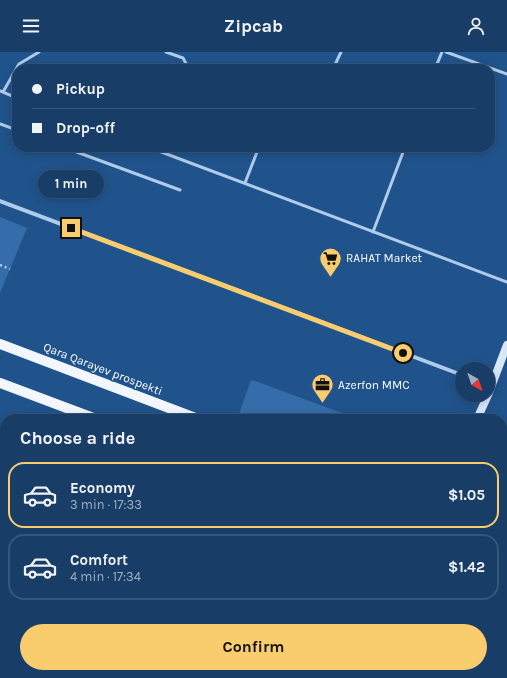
<!DOCTYPE html>
<html lang="en">
<head>
<meta charset="utf-8">
<style>
  :root { --surface:#183e68; --page:#254971; --text:#f1f3f6; --muted:#9faec0; --line:#36577c; --accent:#f9cc6e }
  body { margin:0; font-family:Karla,sans-serif; background:var(--page); color:var(--text); height:100vh; display:flex; flex-direction:column; font-size:15px; white-space:nowrap }
  * { box-sizing:border-box; margin:0 }
  p { font-size:13px; color:var(--muted) }
  .icon { flex:none; width:22px; height:22px; fill:none; stroke:currentColor; stroke-width:2; stroke-linecap:round; stroke-linejoin:round }
  .map { position:relative; flex:1; overflow:hidden }
  .panel { position:absolute; left:0px; top:362px; width:507px; height:264px; display:flex; flex-direction:column; background:var(--surface); border-radius:16px 16px 0 0; box-shadow:0 2px 10px #0003,0 0 0 1px var(--line) }
  .panel>* { flex:none }
  .top-card { position:absolute; left:12px; top:12px; width:483px; height:88px; border-radius:16px; box-shadow:0 2px 10px #0003,0 0 0 1px var(--line); display:grid; align-content:center; height:88px; padding:0 20px; background:var(--surface) }
  .needle { width:26px; rotate:140deg }
  .buttons { position:absolute; left:455px; top:310px; display:grid; gap:8px }
  .buttons a { display:grid; place-items:center; width:40px; height:40px; border-radius:50%; background:var(--surface); box-shadow:0 2px 10px #0003,0 0 0 1px var(--line); font-size:20px }
  .end { position:absolute; width:18px; height:18px; margin:-9px; border:5px solid #f9cc6e; background:#111; box-shadow:0 0 0 2px #111 }
  .from { border-radius:50% }
  .bubble { position:absolute; height:28px; border-radius:14px; background:var(--surface); box-shadow:0 2px 10px #0003,0 0 0 1px var(--line); font-size:13px; font-weight:700; line-height:28px; text-align:center }
  .top-card b { display:flex; align-items:center; gap:14px; height:38px; font-size:15px }
  .top-card b+b { border-top:1px solid var(--line) }
  .top-card i { width:10px; height:10px; background:var(--text) }
  ul { padding:0; list-style:none }
  li { display:flex; align-items:center; gap:12px; height:66px; margin:0 8px 6px; padding:0 12px; border:2px solid var(--line); border-radius:16px }
  li div { flex:1 }
  li b { display:block; font-size:15px }
  li em { font-style:normal; font-weight:700 }
  li.current { border-color:var(--accent) }
  li>.icon { width:36px; height:36px; stroke-width:1.5 }
  h2 { padding:0 20px; font-size:18px; line-height:48px }
  .button { display:flex; gap:8px; margin-top:auto; padding:8px 20px }
  .button a { flex:1; height:46px; border-radius:24px; background:var(--accent); color:#111; font-size:16px; font-weight:700; line-height:46px; text-align:center }
  header { display:flex; justify-content:space-between; align-items:center; height:52px; padding:0 20px; background:var(--surface); font-size:18px; font-weight:700 }
  .map>svg:first-child { display:block }
</style>
</head>
<body>
<header><svg class="icon" aria-label="menu" viewBox="0 0 24 24"><path d="M4 6h16M4 12h16M4 18h16"/></svg>Zipcab<svg class="icon" aria-label="person" viewBox="0 0 24 24"><circle cx="12" cy="8" r="4"/><path d="M4 21q1-7 8-7t8 7"/></svg></header>
<div class="map">
<svg width="507" height="626" viewBox="0 0 507 626">
  <rect width="100%" height="100%" fill="#20538b"/>
  <path fill="#346da9" d="M0,165L27,176L0,241Z
    M251,328L258,330L358,367H252L239,362Z
    M0,440L5,441V524L0,522Z
    M502,462L507,469V506L502,514Z
    M14,621H49L61,626H14L12,625Z
    M254,621H352L350,626H266Z"/>
  <g fill="none" stroke-linecap="round" stroke-linejoin="round">
    <path stroke="#adcbeb" stroke-width="2.5" stroke-dasharray="2 3" stroke-linecap="butt" d="M0,213L10,217"/>
    <path stroke="#adcbeb" stroke-width="3" d="M166,0L183,6L189,17
      M446,0L507,22
      M333,17L341,0
      M435,17L442,0
      M0,39L17,46
      M3,40L19,12L39,0
      M0,72L17,78
      M63,95L180,138
      M148,95L507,230
      M245,131L259,95
      M373,180L405,95"/>
    <path stroke="#adcbeb" stroke-width="4" d="M0,149L462,323"/>
    <path stroke="#adcbeb" stroke-width="7" d="M0,550L5,552
      M185,621L198,626"/>
    <path stroke="#d9e8f9" stroke-width="8" d="M488,343L507,293
      M477,367L488,343
      M403,626L404,621
      M435,626L438,621"/>
    <path stroke="#f2f7fe" stroke-width="10" d="M0,292L198,367
      M0,331L96,367
      M502,420L507,423
      M502,559L507,556"/>
  </g>
  <g fill="none" stroke-linecap="round" stroke-linejoin="round">
    <path stroke="#f9cc6e" stroke-width="5" d="M71,176L403,301"/>
  </g>
  <defs>
    <symbol id="supermarket-pin" viewBox="-11 -11 22 30"><path d="M0 17L-7.5 6A9.5 9.5 0 1 1 7.5 6Z" fill="#f9cc6e" stroke="#20538b"/><path d="M-6-5.5h2.5l.6 2H6L4.5 2H-2.5L-4.4-4H-6ZM-1.5 3.2a1.3 1.3 0 1 0 .1 0ZM3 3.2a1.3 1.3 0 1 0 .1 0Z" fill="#111"/></symbol>
    <symbol id="office-pin" viewBox="-11 -11 22 30"><path d="M0 17L-7.5 6A9.5 9.5 0 1 1 7.5 6Z" fill="#f9cc6e" stroke="#20538b"/><path d="M-6-3h4V-5.5h4V-3h4V5H-6ZM-1-4.5V-3h2v-1.5ZM-6 0V1H6V0Z" fill="#111"/></symbol>
  </defs>
  <g fill-rule="evenodd">
    <use href="#supermarket-pin" x="318" y="194" width="25" height="34"/>
    <use href="#office-pin" x="310" y="320" width="25" height="34"/>
  </g>
  <g text-anchor="middle" dominant-baseline="central" stroke-width="3" stroke-linejoin="round" paint-order="stroke">
    <g font-size="12" fill="#fff" stroke="#20538b" text-anchor="start">
      <text x="346" y="206">RAHAT Market</text>
      <text x="338" y="333">Azerfon MMC</text>
    </g>
    <g font-size="12" fill="#fff" stroke="#20538b">
      <text transform="translate(103 317) rotate(21)">Qara Qarayev prospekti</text>
    </g>
  </g>
</svg>
<div class="buttons">
<a><svg class="needle" viewBox="-14 -14 28 28"><path d="M0-13l5 13h-10z" fill="#e53935"/><path d="M0 13l5-13h-10z" fill="#9faec0"/></svg></a>
</div>
<i class="end from" style="left:403px;top:301px"></i>
<i class="end" style="left:71px;top:176px"></i>
<div class="bubble" style="left:38px;top:118px;width:66px">1 min</div>
<div class="top-card">
<b><i class="from"></i>Pickup</b>
<b><i></i>Drop-off</b>
</div>
<section class="panel">
<h2>Choose a ride</h2>
<ul>
<li class="current"><svg class="icon" aria-label="car" viewBox="0 0 24 24"><path d="M5 17H2v-5l4-1 3-4h7l3 4 3 1v5h-3M9 17h6M6 11h13"/><circle cx="7" cy="17" r="2"/><circle cx="17" cy="17" r="2"/></svg><div><b>Economy</b><p>3 min · 17:33</p></div><em>$1.05</em></li>
<li><svg class="icon" aria-label="car" viewBox="0 0 24 24"><path d="M5 17H2v-5l4-1 3-4h7l3 4 3 1v5h-3M9 17h6M6 11h13"/><circle cx="7" cy="17" r="2"/><circle cx="17" cy="17" r="2"/></svg><div><b>Comfort</b><p>4 min · 17:34</p></div><em>$1.42</em></li>
</ul>
<div class="button"><a>Confirm</a></div>
</section>
</div>
</body>
</html>
